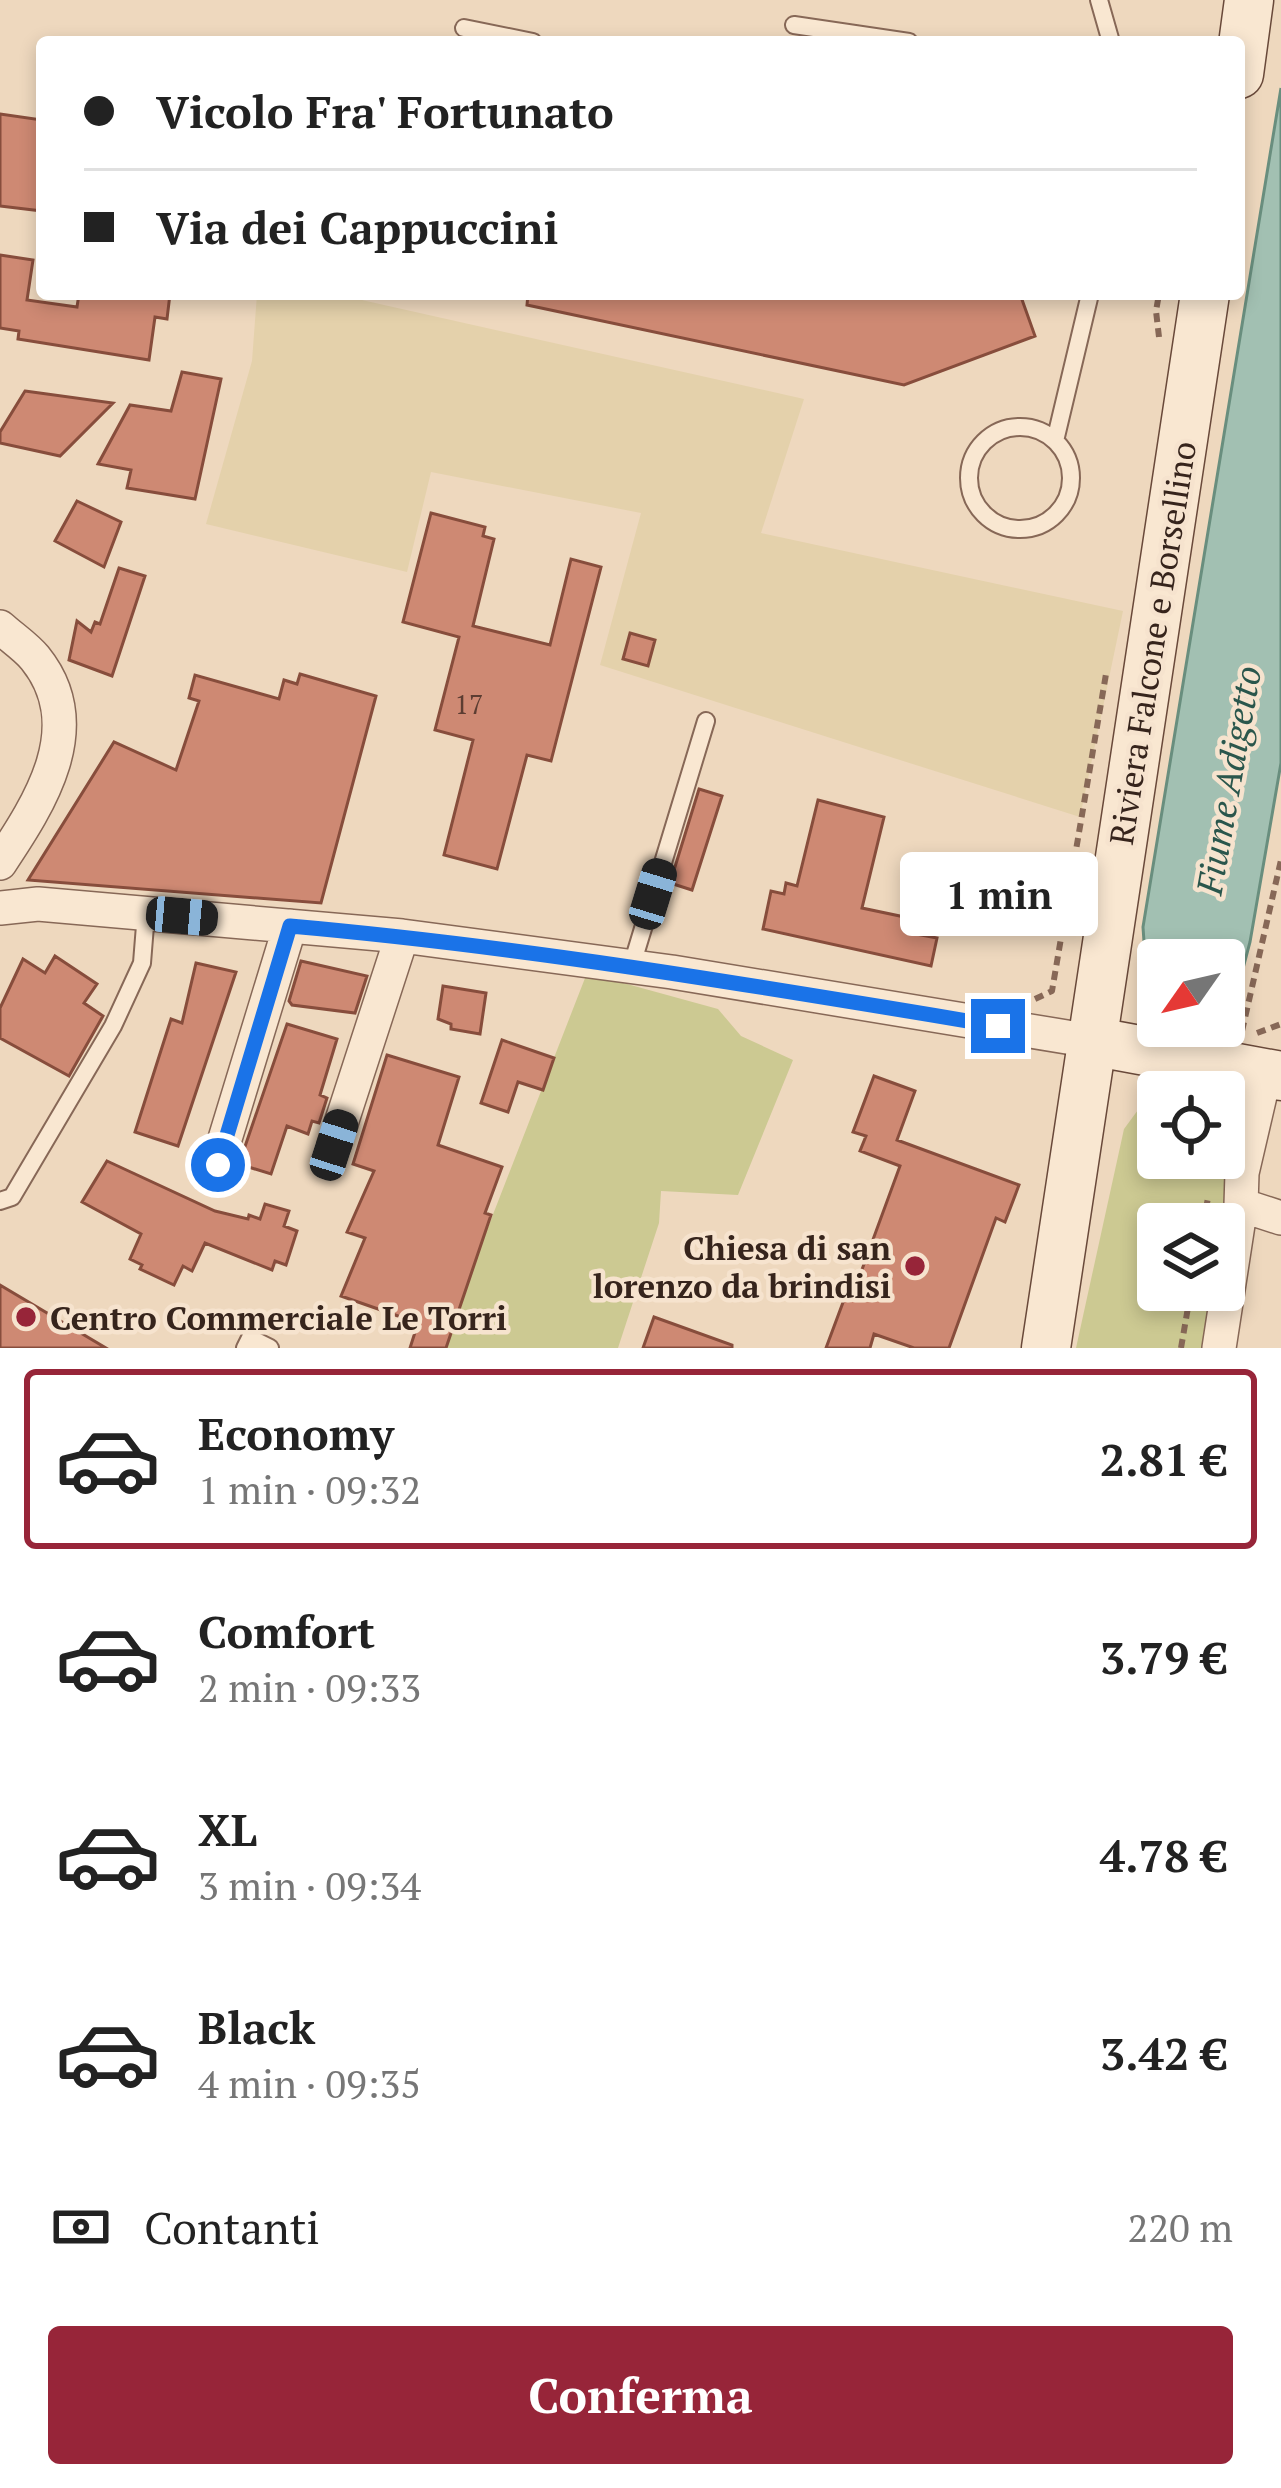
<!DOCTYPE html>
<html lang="it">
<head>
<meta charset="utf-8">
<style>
  :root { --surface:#fff; --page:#f2f2f2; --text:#222; --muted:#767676; --line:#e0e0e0; --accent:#972539 }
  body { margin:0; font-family:"PT Serif",serif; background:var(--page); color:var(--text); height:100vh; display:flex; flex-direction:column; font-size:45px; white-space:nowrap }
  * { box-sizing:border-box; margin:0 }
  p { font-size:39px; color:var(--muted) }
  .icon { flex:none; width:66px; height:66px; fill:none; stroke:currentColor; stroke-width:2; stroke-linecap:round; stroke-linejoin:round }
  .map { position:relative; height:1348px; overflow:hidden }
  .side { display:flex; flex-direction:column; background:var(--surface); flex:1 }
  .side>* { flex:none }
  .top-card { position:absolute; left:36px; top:36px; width:1209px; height:264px; border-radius:12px; box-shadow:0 6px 18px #0003; display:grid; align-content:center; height:264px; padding:0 48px; background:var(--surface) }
  .needle { width:78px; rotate:236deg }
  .controls { position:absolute; left:1137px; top:939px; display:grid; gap:24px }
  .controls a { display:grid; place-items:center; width:108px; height:108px; border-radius:12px; background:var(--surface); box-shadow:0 6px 18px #0003; font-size:60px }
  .end { position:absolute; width:54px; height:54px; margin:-27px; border:15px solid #1a73e8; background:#fff; box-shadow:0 0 0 6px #fff }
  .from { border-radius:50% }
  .bubble { position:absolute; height:84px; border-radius:12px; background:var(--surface); box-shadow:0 6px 18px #0003; font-size:39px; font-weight:700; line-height:84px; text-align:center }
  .car { position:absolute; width:36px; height:72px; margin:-36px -18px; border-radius:15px; box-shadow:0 0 9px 3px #0007; background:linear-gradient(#222 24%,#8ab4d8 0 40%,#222 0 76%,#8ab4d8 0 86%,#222 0) }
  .top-card b { display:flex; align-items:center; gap:42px; height:114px; font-size:45px }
  .top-card b+b { border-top:3px solid var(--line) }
  .top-card i { width:30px; height:30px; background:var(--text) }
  ul { padding:21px 0 0; list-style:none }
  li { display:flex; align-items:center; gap:36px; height:180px; margin:0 24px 18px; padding:0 24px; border:6px solid transparent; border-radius:12px }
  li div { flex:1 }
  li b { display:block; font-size:45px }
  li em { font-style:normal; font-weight:700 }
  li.on { border-color:var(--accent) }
  li>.icon { width:108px; height:108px; stroke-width:1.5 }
  .pay { display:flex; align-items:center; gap:30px; height:132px; padding:0 48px; font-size:45px }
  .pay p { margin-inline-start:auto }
  .cta { display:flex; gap:24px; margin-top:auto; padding:24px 48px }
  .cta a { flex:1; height:138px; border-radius:12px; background:var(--accent); color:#fff; font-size:48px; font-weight:700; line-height:138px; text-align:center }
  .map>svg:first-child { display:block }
</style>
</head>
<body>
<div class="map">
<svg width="1281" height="1348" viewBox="0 0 1281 1348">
  <rect width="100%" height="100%" fill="#eed8be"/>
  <path fill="#e4d1ab" d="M257,294H335L804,399L761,533L1123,611L1080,817L600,665L641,513L431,472L407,572L206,524L252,361Z"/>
  <path fill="#ccc992" d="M587,973L718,1009L741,1036L793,1060L738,1195L661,1191L659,1223L618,1348H441Z
    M1158,1093V1158H1224V1095L1248,1098L1224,1224H1158V1290H1216L1206,1348H1076L1124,1129L1149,1095Z"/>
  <path fill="#a2c0b2" stroke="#698e7e" stroke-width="3" d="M1281,88V763L1250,942L1232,1010L1224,1009V960H1158V974L1145,956L1143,927Z"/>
  <path fill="#ce8973" stroke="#874d3c" stroke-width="3" d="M0,114L42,120V211L0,206Z
    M0,255L33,260L27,300L77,307L79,294H170L167,319L155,317L149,360L18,339L19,331L0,328Z
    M528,294H1020L1035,336L904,385L527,305Z
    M182,372L221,379L195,499L127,488L131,470L98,464L130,405L171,411Z
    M25,391L113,403L60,456L0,443V432Z
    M77,501L121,522L104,567L55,541Z
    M431,513L485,527L483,536L494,539L473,626L550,645L571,559L601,567L551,761L527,755L497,869L444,855L473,740L435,730L459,637L403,622Z
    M119,568L145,576L112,676L69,660L77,621L91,632L95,622L100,624Z
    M630,633L655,640L648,666L623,659Z
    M300,674L376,696L321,903L28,880L114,742L176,770L199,701L189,698L195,675L279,699L284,680L297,684Z
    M699,789L722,796L692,890L670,883Z
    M818,800L884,817L862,908L914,919L911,933L937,938L931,966L763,929L771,891L784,894L786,883L797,886Z
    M55,956L97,984L84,1003L103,1016L69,1076L0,1038V1008L23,959L45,973Z
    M301,961L367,976L355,1013L292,1005L289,1001Z
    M196,963L236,972L178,1146L135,1132L171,1019L182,1023Z
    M443,986L486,993L480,1034L451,1029V1024L438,1019Z
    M287,1024L337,1039L320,1095L327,1098L319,1123L312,1121L308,1134L287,1126L271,1174L239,1164Z
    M502,1040L554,1058L543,1090L518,1082L508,1112L481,1103Z
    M387,1055L459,1077L438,1145L502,1167L485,1213L491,1215L446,1348H410L418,1323L341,1296L365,1238L347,1232L374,1171L353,1164Z
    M874,1076L915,1091L897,1140L1019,1185L1005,1222L996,1218L949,1348H914L874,1334L870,1348H826L854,1273L860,1275L900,1166L860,1151L866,1136L853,1132Z
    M107,1161L215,1211L248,1219L249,1215L260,1219L265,1204L289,1211L284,1226L297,1231L286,1265L275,1261L272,1270L205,1243L192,1271L183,1266L174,1285L140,1269L142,1265L130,1259L141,1234L82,1202Z
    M0,1285L106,1348H0Z
    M654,1317L732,1345V1348H643Z"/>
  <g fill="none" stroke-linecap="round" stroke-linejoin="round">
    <defs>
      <path id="lane" d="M1099,0L1111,42
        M794,25L909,42
        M464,28L533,42
        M969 478a51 51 0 1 1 102 0a51 51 0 1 1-102 0Z
        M1055,441L1090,294
        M631,968L706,721
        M0,1201L12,1197L113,1026L142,963L146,913
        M245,1348L250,1338L270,1348"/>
      <path id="street" d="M0,627C11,637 26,647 35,658C90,726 40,803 0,863
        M0,908L38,904L402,936L672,972L1091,1041
        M334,1145L402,936
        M217,1165L290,926
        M1241,1205L1281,1218
        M1219,1348L1241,1205L1242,1173L1265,1074"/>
      <path id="secondary" d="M1239,74L1249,0
        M1091,1041L1281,1076
        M1046,1348L1205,294"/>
    </defs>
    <use href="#lane" stroke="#876857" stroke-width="20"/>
    <use href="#street" stroke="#876857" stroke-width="36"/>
    <use href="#secondary" stroke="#69493a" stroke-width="51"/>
    <path stroke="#876857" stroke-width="6" stroke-dasharray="9 6" stroke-linecap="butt" d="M1159,337L1156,311L1159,294
      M1035,999L1052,991L1106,674
      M1242,1031L1281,860
      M1257,1033L1281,1024
      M1203,1224L1208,1198
      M1181,1348L1191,1290"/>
    <use href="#lane" stroke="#f9e7d1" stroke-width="16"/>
    <use href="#street" stroke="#f9e7d1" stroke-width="33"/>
    <use href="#secondary" stroke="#f9e7d1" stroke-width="48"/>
  </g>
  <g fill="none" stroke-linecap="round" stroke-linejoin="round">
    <path stroke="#1a73e8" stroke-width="15" d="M218,1165L290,926C528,947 763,987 998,1026"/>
  </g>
  <g fill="#972539" stroke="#f6e3ce" stroke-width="4.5">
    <circle cx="915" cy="1266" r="12"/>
    <circle cx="26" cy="1317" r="12"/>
  </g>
  <g text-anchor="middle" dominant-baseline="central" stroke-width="9" stroke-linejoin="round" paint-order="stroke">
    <g font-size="27" fill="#5c3d32">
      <text x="469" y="704">17</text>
    </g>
    <g font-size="33" fill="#36241c" stroke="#f6e3ce">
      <text transform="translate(1152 643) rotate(-81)">Riviera Falcone e Borsellino</text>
    </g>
    <g font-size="33" font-weight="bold" fill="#36241c" stroke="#f6e3ce" text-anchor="end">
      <text x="891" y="1247">Chiesa di san<tspan x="891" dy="38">lorenzo da brindisi</tspan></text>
      <text x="50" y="1317" text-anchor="start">Centro Commerciale Le Torri</text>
    </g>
    <g font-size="36" font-style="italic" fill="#2a564c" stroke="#f6e3ce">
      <text transform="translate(1228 780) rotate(-80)">Fiume Adigetto</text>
    </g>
  </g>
</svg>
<div class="controls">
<a><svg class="needle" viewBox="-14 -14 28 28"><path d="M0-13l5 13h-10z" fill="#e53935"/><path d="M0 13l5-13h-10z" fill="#767676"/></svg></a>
<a><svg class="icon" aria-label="locate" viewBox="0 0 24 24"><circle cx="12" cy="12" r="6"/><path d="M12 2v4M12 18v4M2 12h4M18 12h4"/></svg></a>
<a><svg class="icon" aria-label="layers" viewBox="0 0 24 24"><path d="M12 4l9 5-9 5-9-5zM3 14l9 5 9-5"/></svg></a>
</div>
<i class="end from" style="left:218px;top:1165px"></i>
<i class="end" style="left:998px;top:1026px"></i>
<div class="bubble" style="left:900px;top:852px;width:198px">1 min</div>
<i class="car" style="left:653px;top:894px;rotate:17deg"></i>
<i class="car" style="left:182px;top:916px;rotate:95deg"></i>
<i class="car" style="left:334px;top:1145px;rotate:18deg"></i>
<div class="top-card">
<b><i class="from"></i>Vicolo Fra' Fortunato</b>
<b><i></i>Via dei Cappuccini</b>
</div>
</div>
<section class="side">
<ul>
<li class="on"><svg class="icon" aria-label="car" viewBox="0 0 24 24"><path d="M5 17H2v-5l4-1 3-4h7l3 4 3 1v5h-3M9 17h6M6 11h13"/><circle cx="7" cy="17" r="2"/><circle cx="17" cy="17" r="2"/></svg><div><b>Economy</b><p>1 min · 09:32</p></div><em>2.81 €</em></li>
<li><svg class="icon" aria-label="car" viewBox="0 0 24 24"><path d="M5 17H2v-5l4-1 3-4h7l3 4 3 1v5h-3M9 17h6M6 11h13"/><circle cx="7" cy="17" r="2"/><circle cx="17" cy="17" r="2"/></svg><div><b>Comfort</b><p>2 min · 09:33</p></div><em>3.79 €</em></li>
<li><svg class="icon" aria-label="car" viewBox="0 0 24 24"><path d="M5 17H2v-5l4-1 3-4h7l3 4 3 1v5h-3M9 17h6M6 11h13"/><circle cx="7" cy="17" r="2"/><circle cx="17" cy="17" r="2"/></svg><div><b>XL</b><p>3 min · 09:34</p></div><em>4.78 €</em></li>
<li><svg class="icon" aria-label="car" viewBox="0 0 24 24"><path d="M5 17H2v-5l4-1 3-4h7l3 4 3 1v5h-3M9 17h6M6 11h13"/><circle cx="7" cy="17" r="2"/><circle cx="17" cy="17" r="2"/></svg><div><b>Black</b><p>4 min · 09:35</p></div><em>3.42 €</em></li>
</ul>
<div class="pay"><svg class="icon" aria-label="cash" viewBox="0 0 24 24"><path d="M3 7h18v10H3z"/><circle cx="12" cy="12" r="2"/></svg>Contanti<p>220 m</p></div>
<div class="cta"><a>Conferma</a></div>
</section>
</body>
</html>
